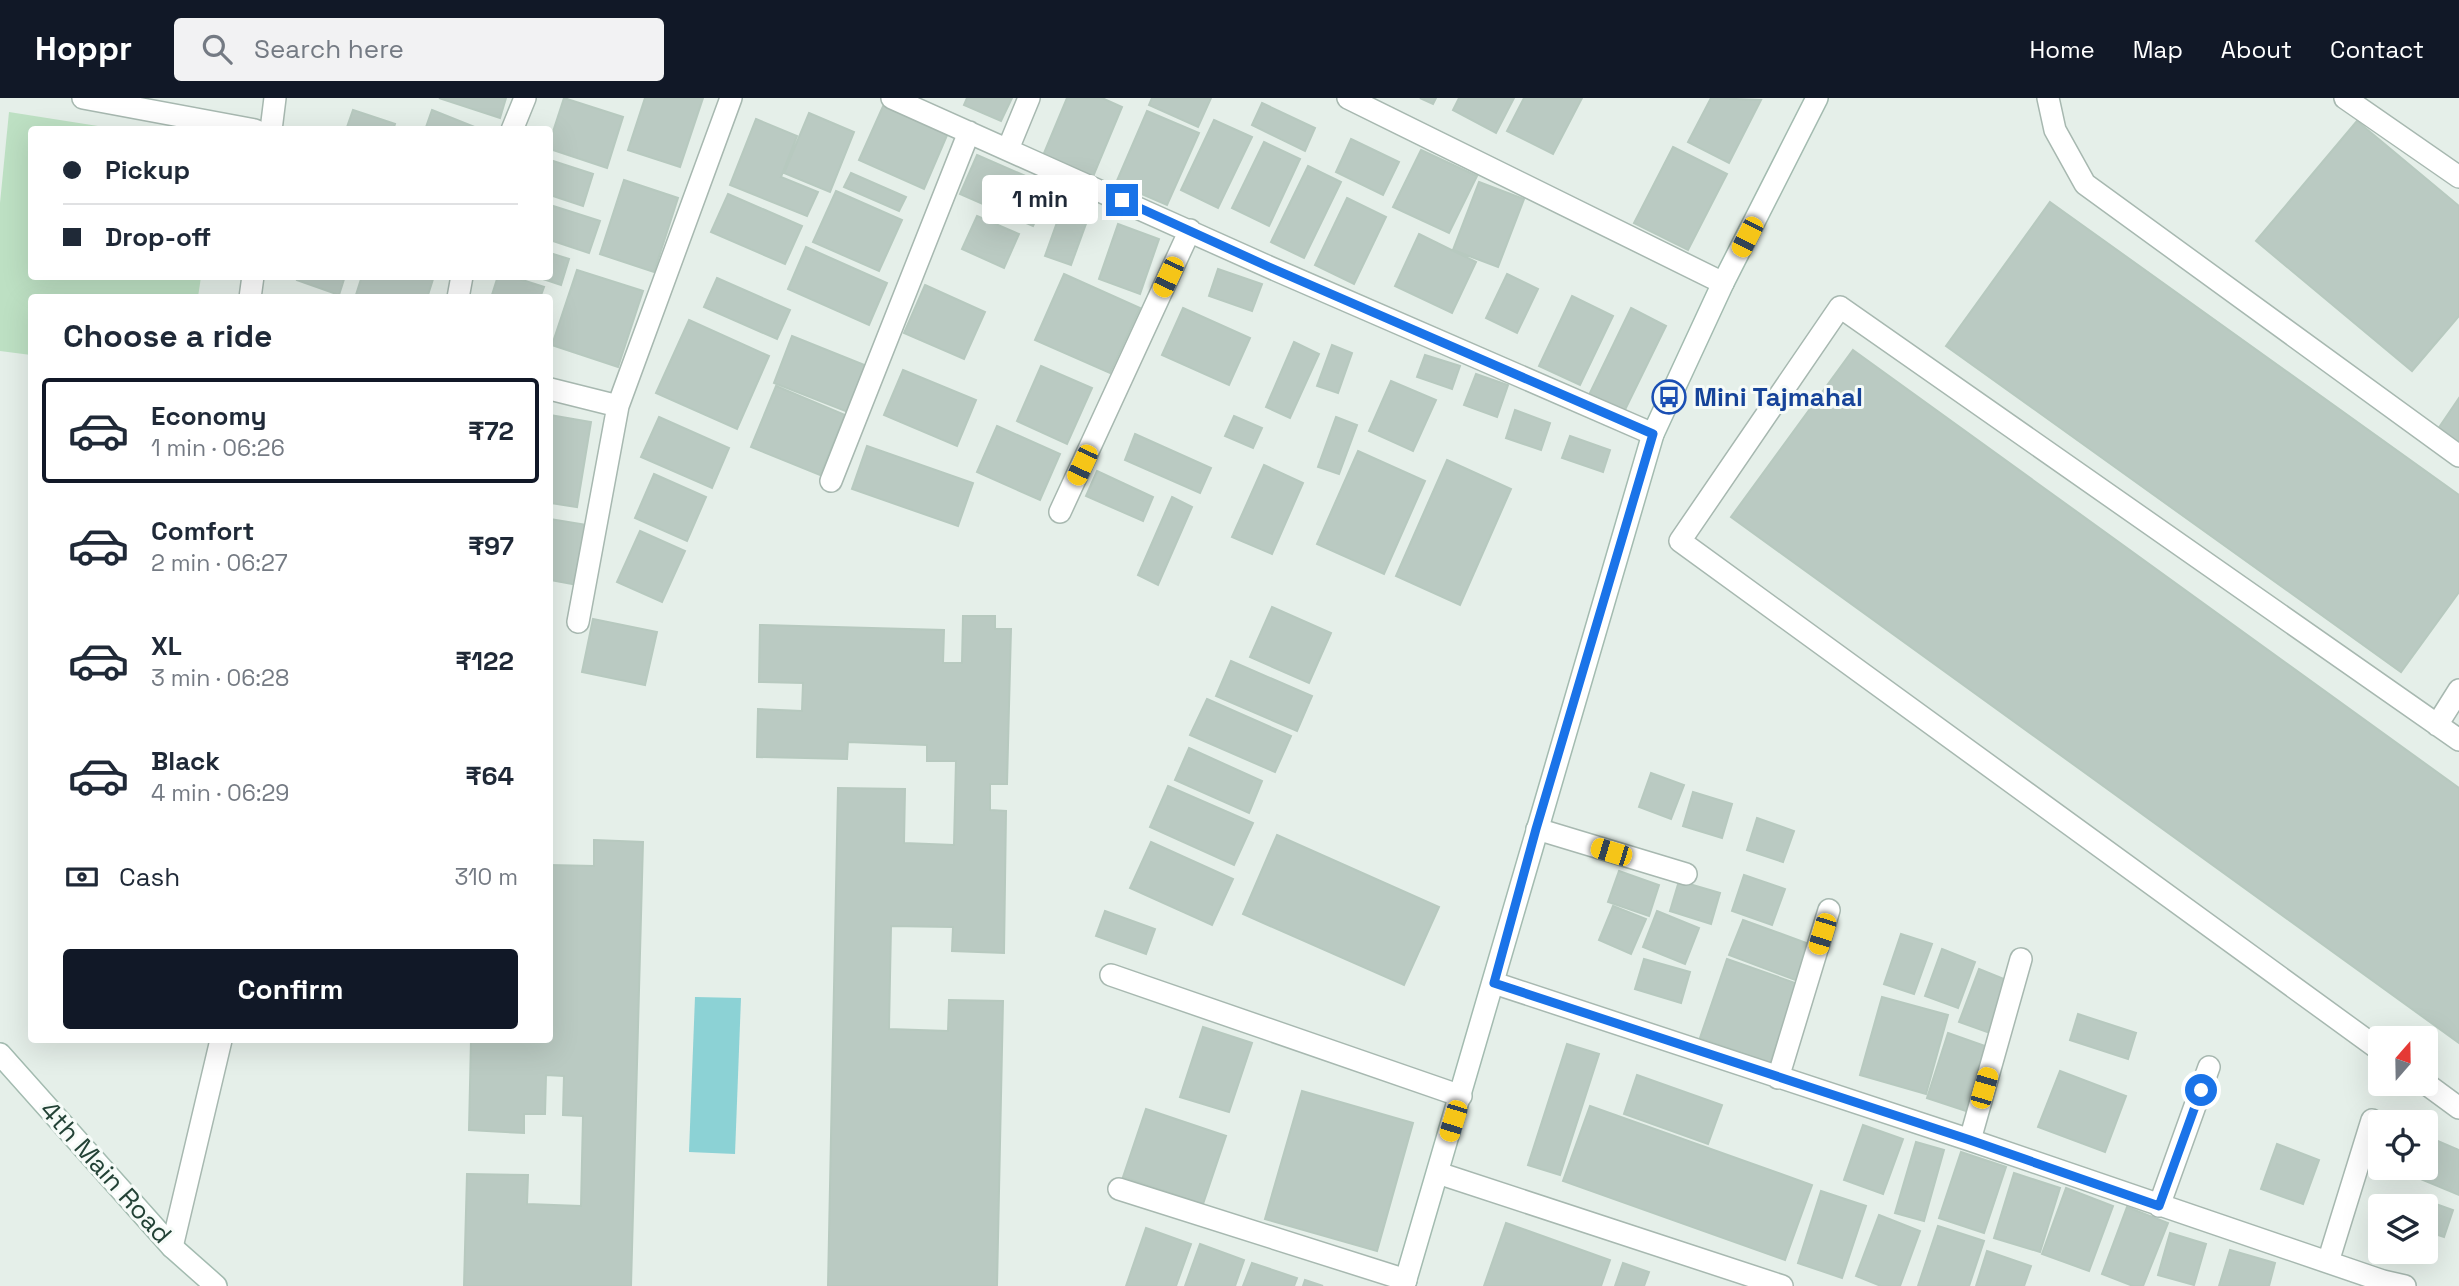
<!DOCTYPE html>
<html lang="en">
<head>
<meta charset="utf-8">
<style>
  :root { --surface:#fff; --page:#f2f2f3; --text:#1f2937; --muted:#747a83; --line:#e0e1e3; --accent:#111827 }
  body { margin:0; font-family:"Space Grotesk",sans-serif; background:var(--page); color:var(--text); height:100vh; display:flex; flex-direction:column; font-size:26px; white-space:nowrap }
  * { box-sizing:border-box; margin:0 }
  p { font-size:23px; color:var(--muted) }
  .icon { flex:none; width:38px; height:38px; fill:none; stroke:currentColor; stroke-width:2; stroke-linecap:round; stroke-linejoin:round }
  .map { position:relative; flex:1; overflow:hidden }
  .details { position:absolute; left:28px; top:196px; width:525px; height:749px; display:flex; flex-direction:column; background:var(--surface); border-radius:7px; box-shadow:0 7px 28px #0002 }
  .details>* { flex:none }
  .guide { position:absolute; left:28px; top:28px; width:525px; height:154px; border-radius:7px; box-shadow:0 7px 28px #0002; display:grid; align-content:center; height:154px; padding:0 35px; background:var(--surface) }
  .needle { width:46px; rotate:20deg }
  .buttons { position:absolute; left:2368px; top:928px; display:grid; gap:14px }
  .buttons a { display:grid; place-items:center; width:70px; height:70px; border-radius:7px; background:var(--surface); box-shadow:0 7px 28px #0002; font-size:35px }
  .end { position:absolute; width:32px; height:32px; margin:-16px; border:9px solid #1a73e8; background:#fff; box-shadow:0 0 0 4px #fff }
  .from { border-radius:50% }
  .bubble { position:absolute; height:49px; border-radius:7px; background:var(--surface); box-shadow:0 7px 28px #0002; font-size:23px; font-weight:700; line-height:49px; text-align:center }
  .car { position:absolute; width:21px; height:42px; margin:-21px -10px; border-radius:9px; box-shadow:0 0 5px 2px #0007; background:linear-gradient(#f5c518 24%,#345 0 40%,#f5c518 0 76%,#345 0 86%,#f5c518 0) }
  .guide b { display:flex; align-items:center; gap:24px; height:66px; font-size:26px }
  .guide b+b { border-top:2px solid var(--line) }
  .guide i { width:18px; height:18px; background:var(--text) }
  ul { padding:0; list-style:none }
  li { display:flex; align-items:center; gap:21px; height:105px; margin:0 14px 10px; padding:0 21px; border:4px solid transparent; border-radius:7px }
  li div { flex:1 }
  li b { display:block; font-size:26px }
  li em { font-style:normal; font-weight:700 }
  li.on { border-color:var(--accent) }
  li>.icon { width:63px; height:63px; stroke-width:1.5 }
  h2 { padding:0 35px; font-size:32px; line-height:84px }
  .pay { display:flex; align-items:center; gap:18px; height:77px; padding:0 35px; font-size:26px }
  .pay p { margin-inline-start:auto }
  .action { display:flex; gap:14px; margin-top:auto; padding:14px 35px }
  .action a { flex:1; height:80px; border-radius:7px; background:var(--accent); color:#fff; font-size:28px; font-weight:700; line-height:80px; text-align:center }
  header { display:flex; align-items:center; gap:42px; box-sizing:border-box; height:98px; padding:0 35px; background:var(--accent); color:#fff }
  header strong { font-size:33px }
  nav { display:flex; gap:38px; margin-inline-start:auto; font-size:24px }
  .search { width:490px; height:63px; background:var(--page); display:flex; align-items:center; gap:18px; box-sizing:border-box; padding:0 24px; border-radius:7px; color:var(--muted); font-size:26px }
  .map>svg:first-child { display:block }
</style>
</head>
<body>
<header>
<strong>Hoppr</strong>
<div class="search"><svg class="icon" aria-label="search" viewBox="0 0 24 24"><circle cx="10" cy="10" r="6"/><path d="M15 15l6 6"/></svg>Search here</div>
<nav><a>Home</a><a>Map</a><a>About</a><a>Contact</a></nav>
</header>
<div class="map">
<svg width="2459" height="1188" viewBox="0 0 2459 1188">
  <rect width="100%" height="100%" fill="#e5efe9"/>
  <path fill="#bde0c3" d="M9,14L117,31L32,32V178L201,179L198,199L32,200L31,257L0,253V105Z"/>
  <path fill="#8cd2d5" d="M695,899L741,900L735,1056L689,1054Z"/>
  <path fill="#bacac2" stroke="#b7c9bf" stroke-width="2" d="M439,0H506L500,20Z
    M564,0L623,19L607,70L550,51V43Z
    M645,0H703L680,69L628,52Z
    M967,0H1012L1001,23L964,7Z
    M1067,0H1102L1122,9L1092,81L1042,60Z
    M1152,0H1211L1198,29L1149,7Z
    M1420,0H1436L1433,6Z
    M1459,0H1514L1496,35L1453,12Z
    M1524,0H1582L1553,56L1507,33Z
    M1711,0L1761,2L1729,65L1688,44Z
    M1262,5L1315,30L1305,53L1252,27Z
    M884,6L948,35L924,91L859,62Z
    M353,12L395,26L393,32H346Z
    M432,12L482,32H425Z
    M1147,13L1199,35L1167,107L1116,85Z
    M809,15L854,34L830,94L784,75Z
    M756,21L797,38L781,79L818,94L807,118L730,87Z
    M1214,22L1252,39L1218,110L1181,92Z
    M2357,23L2459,108V218L2412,273L2256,143Z
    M1351,41L1399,64L1383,97L1336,74Z
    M1264,44L1300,61L1269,128L1232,110Z
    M1673,49L1727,76L1688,152L1634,125Z
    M1421,52L1477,78L1449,135L1393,109Z
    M977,57L1051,89L1033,128L960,96Z
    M550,62L593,76L583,108L550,97Z
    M1308,68L1341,84L1304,160L1271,144Z
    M851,75L906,99L899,113L844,89Z
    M624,82L678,100L654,174L600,156Z
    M1479,84L1524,101L1498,169L1453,152Z
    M836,93L902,122L879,173L813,144Z
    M728,96L802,128L785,166L711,134Z
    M1347,100L1386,119L1354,186L1315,167Z
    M1065,102L1091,112L1071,167L1045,158Z
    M2050,104L2459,397V494L2401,574L1946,248Z
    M550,107L600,123L589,155L550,142Z
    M977,118L1019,136L1004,170L962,151Z
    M1118,126L1159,141L1140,196L1099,181Z
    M1419,136L1476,164L1452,215L1395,188Z
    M806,149L887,185L869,227L788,191Z
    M550,155L569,161L561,187L534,178H550Z
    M1218,171L1262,186L1252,213L1209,198Z
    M577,172L643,193L618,269L552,247Z
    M1064,176L1140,210L1110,275L1035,242Z
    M1507,176L1538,191L1517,235L1486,220Z
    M298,178H345L339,197L297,182Z
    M362,178H434L427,200H355Z
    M498,178H510L544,189L540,200H491Z
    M717,180L790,212L777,241L704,209Z
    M925,187L985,214L964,261L904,235Z
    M1572,198L1613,218L1580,287L1539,268Z
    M1183,210L1250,240L1229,287L1162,257Z
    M1631,210L1666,228L1623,316L1588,299Z
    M689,222L769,258L737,331L656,295Z
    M792,238L867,268L848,314L774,285Z
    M1294,244L1319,256L1290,320L1266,309Z
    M1332,247L1352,255L1338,295L1317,288Z
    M1853,252L2459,690V945L1731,419Z
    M1425,257L1460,268L1452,291L1417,279Z
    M1041,268L1092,290L1067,346L1017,323Z
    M903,272L976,302L957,348L884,317Z
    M1476,276L1508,287L1497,319L1464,307Z
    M1391,283L1436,302L1413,353L1369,333Z
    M776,288L845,317L820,377L751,349Z
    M2459,300V345L2438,331Z
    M1515,312L1550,325L1541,352L1506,340Z
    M550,317L591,324L577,409L550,405Z
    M1234,318L1262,330L1253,350L1225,338Z
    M659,319L729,350L712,390L641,359Z
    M1336,319L1357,327L1339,376L1318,369Z
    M997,328L1060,356L1040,402L977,374Z
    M1135,336L1211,370L1200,395L1125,362Z
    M1570,338L1610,352L1603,374L1562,360Z
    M867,348L973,385L958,428L852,391Z
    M1358,353L1425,383L1384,476L1317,446Z
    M1447,362L1511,391L1460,507L1396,478Z
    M1264,367L1303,385L1272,456L1232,439Z
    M1097,373L1153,399L1143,423L1086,398Z
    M654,376L706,399L687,443L635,420Z
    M1172,399L1192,409L1158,487L1138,477Z
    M550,421L587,427L578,487L550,482Z
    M640,433L685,453L662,504L617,484Z
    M1272,509L1331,535L1309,585L1250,559Z
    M963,518H995V531H1011L1007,686H990V712L1006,713L1004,855L952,853L953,829L891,828L889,931L948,933L949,902L1003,903L997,1188H828L838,690L905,691L904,745L954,747L956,663H927V647L848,644L847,661L757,659L758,611L802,613L803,585L759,584L760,527L944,532L943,565H962Z
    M593,521L657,534L645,587L582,574Z
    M1231,563L1312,598L1297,633L1216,598Z
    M1207,601L1291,638L1275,674L1190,637Z
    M1189,650L1262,683L1249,715L1175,682Z
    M1651,675L1684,687L1671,721L1639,709Z
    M1168,688L1253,725L1234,767L1150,729Z
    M1693,694L1732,706L1722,740L1683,728Z
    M1757,720L1794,733L1783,764L1747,752Z
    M1277,737L1439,809L1404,887L1243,816Z
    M594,742L643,744L631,1188H464L467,1076L528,1077L527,1106L581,1108L583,1018L563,1017L564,978L546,977L545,1016H524V1035L469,1032L471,942H550V767L594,768Z
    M1151,744L1233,781L1212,827L1130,790Z
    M1619,773L1659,787L1649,818L1608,804Z
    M1744,777L1785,791L1772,827L1732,813Z
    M1679,783L1720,795L1711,826L1670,813Z
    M1613,808L1646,821L1631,856L1599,842Z
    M1105,813L1155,831L1146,856L1096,838Z
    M1657,813L1699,830L1685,866L1643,849Z
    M1743,822L1812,847L1798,883L1729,857Z
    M1901,836L1932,846L1914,896L1884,886Z
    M1942,851L1975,864L1958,910L1925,898Z
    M1644,861L1690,874L1681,905L1635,891Z
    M1727,861L1798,886L1770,965L1700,940Z
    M1979,871L2009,883L1990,935L1959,924Z
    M1882,899L1948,917L1926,996L1860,977Z
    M2078,916L2136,935L2128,961L2070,942Z
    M1203,929L1252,945L1229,1014L1180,999Z
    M1948,935L1991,950L1969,1014L1927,1000Z
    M1567,946L1599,956L1560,1077L1528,1067Z
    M2060,973L2126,998L2105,1054L2038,1029Z
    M1637,977L1722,1007L1708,1046L1624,1016Z
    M1302,993L1413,1025L1377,1153L1265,1121Z
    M1590,1008L1812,1087L1785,1162L1563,1083Z
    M1146,1011L1226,1038L1203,1106L1123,1079Z
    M1863,1027L1903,1041L1883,1096L1844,1082Z
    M2426,1038L2459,1052V1097L2406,1075L2408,1069H2426Z
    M1916,1044L1944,1052L1924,1123L1895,1115Z
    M2277,1046L2319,1062L2303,1106L2261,1091Z
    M1961,1054L2006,1069L1984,1135L1939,1120Z
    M2014,1075L2060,1090L2040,1154L1994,1140Z
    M2066,1090L2113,1108L2089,1173L2042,1156Z
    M1821,1093L1866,1108L1842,1180L1798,1165Z
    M2419,1100L2453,1112L2444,1139L2426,1133V1108H2416Z
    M2127,1109L2168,1125L2143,1188H2133L2102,1176Z
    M1879,1117L1920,1133L1900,1188H1881L1856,1178Z
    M1506,1125L1610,1162L1601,1188H1484Z
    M1938,1128L1984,1143L1969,1188H1918Z
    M1146,1130L1191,1146L1176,1188H1126Z
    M2170,1135L2206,1146L2194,1187L2158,1177Z
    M1200,1146L1244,1162L1235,1188H1185Z
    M2230,1152L2275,1165L2269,1188H2219Z
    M1987,1153L2031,1168L2024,1188H1976Z
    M1252,1165L1297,1180L1294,1188H1243Z
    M1623,1165L1649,1174L1644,1188H1615Z
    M1305,1182L1323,1188H1303Z"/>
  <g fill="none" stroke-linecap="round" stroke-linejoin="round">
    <defs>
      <path id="lane" d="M2048,0L2055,32L2085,86L2459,358
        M2345,0L2459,79
        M2437,627L2459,592
        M2380,952L1680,443L1840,209L2459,642
        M2425,985L2459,1010"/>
      <path id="street" d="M83,0L255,32
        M892,0L1269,169L1653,336
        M1348,0L1723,185
        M271,32L275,0
        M512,32L525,0
        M1008,51L1029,0
        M250,200L253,178
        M458,200L462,178
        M550,291L618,308
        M831,383L969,34
        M1060,414L1190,132
        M578,524L618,308L731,0
        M1537,731L1686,776
        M1111,877L1461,998
        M1494,885L1970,1042L2383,1183L2405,1188
        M1778,980L1829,812
        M1970,1042L2021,861
        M1438,1075L1782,1188
        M1119,1091L1406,1182
        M2159,1108L2209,969
        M172,1149L221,942
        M2328,1164L2372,1022"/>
      <path id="secondary" d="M0,956L172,1149L216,1188
        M1404,1188L1653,336L1723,185L1817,0"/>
    </defs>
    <use href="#lane" stroke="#a7b8b0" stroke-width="24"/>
    <use href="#street" stroke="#a7b8b0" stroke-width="24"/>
    <use href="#secondary" stroke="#a3bbb0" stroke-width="24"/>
    <use href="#lane" stroke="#fff" stroke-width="21"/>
    <use href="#street" stroke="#fff" stroke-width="21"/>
    <use href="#secondary" stroke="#fff" stroke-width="21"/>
  </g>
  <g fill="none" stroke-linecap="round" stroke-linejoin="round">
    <path stroke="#1a73e8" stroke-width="9" d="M1122,102L1269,169L1653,336L1536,731L1494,885L1970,1042L2159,1108L2201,992"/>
  </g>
  <defs>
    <symbol id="bus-ring" viewBox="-11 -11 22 22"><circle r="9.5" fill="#f6fbf8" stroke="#1a4fb4" stroke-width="1.5"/><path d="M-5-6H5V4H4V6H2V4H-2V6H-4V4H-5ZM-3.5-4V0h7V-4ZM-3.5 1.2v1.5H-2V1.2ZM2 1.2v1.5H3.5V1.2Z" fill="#1a4fb4"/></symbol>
  </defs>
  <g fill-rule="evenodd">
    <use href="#bus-ring" x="1650" y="280" width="38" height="38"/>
  </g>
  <g text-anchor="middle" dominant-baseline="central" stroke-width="6" stroke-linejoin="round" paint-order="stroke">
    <g font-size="26" font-weight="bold" fill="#164399" stroke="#f6fbf8" text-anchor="start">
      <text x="1694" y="299">Mini Tajmahal</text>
    </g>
    <g font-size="26" fill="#234236" stroke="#f6fbf8">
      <text transform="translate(106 1074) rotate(48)">4th Main Road</text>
    </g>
  </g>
</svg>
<div class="buttons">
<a><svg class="needle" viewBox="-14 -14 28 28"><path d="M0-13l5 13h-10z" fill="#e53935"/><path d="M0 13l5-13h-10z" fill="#747a83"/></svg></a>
<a><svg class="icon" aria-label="locate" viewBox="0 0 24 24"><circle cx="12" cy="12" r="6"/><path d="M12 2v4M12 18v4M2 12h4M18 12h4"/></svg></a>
<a><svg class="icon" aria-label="layers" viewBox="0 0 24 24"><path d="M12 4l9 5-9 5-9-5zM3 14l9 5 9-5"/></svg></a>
</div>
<i class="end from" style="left:2201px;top:992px"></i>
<i class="end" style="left:1122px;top:102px"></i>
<div class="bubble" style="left:982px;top:77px;width:116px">1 min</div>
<i class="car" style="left:1747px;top:139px;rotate:207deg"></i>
<i class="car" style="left:1168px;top:179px;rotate:205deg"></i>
<i class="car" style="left:1082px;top:367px;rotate:205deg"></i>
<i class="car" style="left:1611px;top:754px;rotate:287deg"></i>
<i class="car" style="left:1822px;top:836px;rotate:197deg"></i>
<i class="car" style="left:1984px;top:990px;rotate:16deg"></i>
<i class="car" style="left:1453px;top:1023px;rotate:197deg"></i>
<div class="guide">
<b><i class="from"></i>Pickup</b>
<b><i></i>Drop-off</b>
</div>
<section class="details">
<h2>Choose a ride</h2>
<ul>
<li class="on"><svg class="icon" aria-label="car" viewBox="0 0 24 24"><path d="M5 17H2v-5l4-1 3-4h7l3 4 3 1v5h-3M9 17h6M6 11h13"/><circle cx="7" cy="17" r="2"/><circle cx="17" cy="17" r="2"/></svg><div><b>Economy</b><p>1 min · 06:26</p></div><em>₹72</em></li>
<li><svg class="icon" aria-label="car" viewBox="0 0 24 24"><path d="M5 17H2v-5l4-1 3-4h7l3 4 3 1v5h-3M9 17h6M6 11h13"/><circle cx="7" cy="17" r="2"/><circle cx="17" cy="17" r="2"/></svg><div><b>Comfort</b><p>2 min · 06:27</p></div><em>₹97</em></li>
<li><svg class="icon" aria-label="car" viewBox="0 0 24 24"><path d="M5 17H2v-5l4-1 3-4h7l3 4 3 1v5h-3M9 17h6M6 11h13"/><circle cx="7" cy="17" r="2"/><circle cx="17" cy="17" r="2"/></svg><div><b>XL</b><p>3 min · 06:28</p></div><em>₹122</em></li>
<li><svg class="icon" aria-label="car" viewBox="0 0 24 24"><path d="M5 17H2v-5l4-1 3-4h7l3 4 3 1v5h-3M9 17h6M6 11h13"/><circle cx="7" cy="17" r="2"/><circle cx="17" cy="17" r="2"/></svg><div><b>Black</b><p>4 min · 06:29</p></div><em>₹64</em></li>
</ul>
<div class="pay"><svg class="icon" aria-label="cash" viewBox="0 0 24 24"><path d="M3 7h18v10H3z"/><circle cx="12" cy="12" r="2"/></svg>Cash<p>310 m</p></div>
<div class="action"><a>Confirm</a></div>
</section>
</div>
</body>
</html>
